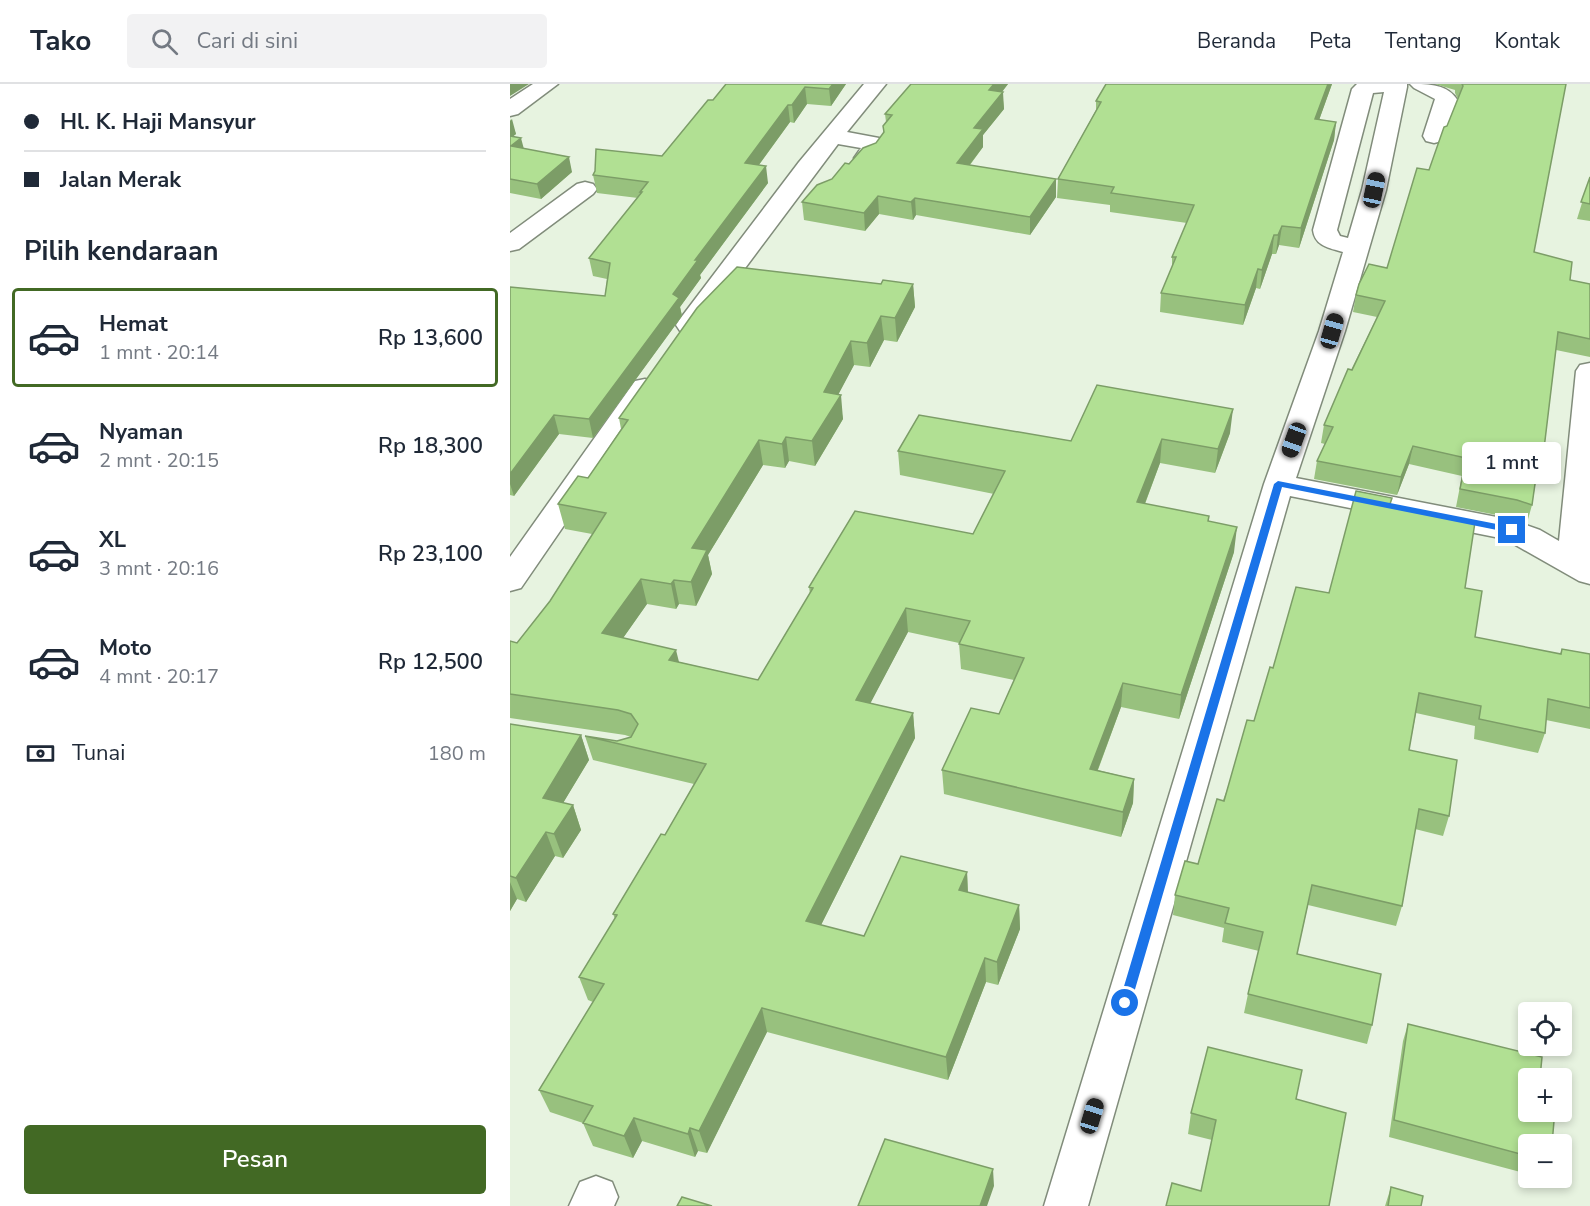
<!DOCTYPE html>
<html lang="id">
<head>
<meta charset="utf-8">
<style>
  :root { --surface:#fff; --page:#f2f2f3; --text:#1f2937; --muted:#747a83; --line:#e0e1e3; --accent:#426924 }
  body { margin:0; font-family:"Nunito Sans",sans-serif; background:var(--page); color:var(--text); height:100vh; display:flex; flex-direction:column; font-size:22px; white-space:nowrap }
  * { box-sizing:border-box; margin:0 }
  p { font-size:20px; color:var(--muted) }
  .icon { flex:none; width:33px; height:33px; fill:none; stroke:currentColor; stroke-width:2; stroke-linecap:round; stroke-linejoin:round }
  .map { position:relative; flex:1; overflow:hidden }
  .side { display:flex; flex-direction:column; background:var(--surface); width:510px }
  .side>* { flex:none }
  .top-card { display:grid; align-content:center; height:132px; padding:0 24px; background:var(--surface) }
  .fabs { position:absolute; left:1008px; top:918px; display:grid; gap:12px }
  .fabs a { display:grid; place-items:center; width:54px; height:54px; border-radius:6px; background:var(--surface); box-shadow:0 3px 9px #0003; font-size:30px }
  .end { position:absolute; width:27px; height:27px; margin:-14px; border:8px solid #1a73e8; background:#fff; box-shadow:0 0 0 3px #fff }
  .from { border-radius:50% }
  .bubble { position:absolute; height:42px; border-radius:6px; background:var(--surface); box-shadow:0 3px 9px #0003; font-size:20px; font-weight:600; line-height:42px; text-align:center }
  .car { position:absolute; width:18px; height:36px; margin:-18px -9px; border-radius:8px; box-shadow:0 0 4px 2px #0007; background:linear-gradient(#222 24%,#8ab4d8 0 40%,#222 0 76%,#8ab4d8 0 86%,#222 0) }
  .top-card b { display:flex; align-items:center; gap:21px; height:57px; font-size:22px }
  .top-card b+b { border-top:2px solid var(--line) }
  .top-card i { width:15px; height:15px; background:var(--text) }
  ul { padding:0; list-style:none }
  li { display:flex; align-items:center; gap:18px; height:99px; margin:0 12px 9px; padding:0 12px; border:3px solid transparent; border-radius:6px }
  li div { flex:1 }
  li b { display:block; font-size:22px }
  li em { font-style:normal; font-weight:600 }
  li.selected { border-color:var(--accent) }
  li>.icon { width:54px; height:54px; stroke-width:1.5 }
  h2 { padding:0 24px; font-size:27px; line-height:72px }
  .pay { display:flex; align-items:center; gap:15px; height:66px; padding:0 24px; font-size:22px }
  .pay p { margin-inline-start:auto }
  .primary-button { display:flex; gap:12px; margin-top:auto; padding:12px 24px }
  .primary-button a { flex:1; height:69px; border-radius:6px; background:var(--accent); color:#fff; font-size:24px; font-weight:600; line-height:69px; text-align:center }
  header { display:flex; align-items:center; gap:36px; box-sizing:border-box; height:84px; padding:0 30px; background:var(--surface); border-bottom:2px solid var(--line) }
  header strong { font-size:28px }
  nav { display:flex; gap:33px; margin-inline-start:auto; font-size:21px }
  .search { width:420px; height:54px; background:var(--page); display:flex; align-items:center; gap:15px; box-sizing:border-box; padding:0 21px; border-radius:6px; color:var(--muted); font-size:22px }
  main { display:flex; flex:1; min-height:0 }
  .map>svg:first-child { display:block }
</style>
</head>
<body>
<header>
<strong>Tako</strong>
<div class="search"><svg class="icon" aria-label="search" viewBox="0 0 24 24"><circle cx="10" cy="10" r="6"/><path d="M15 15l6 6"/></svg>Cari di sini</div>
<nav><a>Beranda</a><a>Peta</a><a>Tentang</a><a>Kontak</a></nav>
</header>
<main>
<section class="side">
<div class="top-card">
<b><i class="from"></i>Hl. K. Haji Mansyur</b>
<b><i></i>Jalan Merak</b>
</div>
<h2>Pilih kendaraan</h2>
<ul>
<li class="selected"><svg class="icon" aria-label="car" viewBox="0 0 24 24"><path d="M5 17H2v-5l4-1 3-4h7l3 4 3 1v5h-3M9 17h6M6 11h13"/><circle cx="7" cy="17" r="2"/><circle cx="17" cy="17" r="2"/></svg><div><b>Hemat</b><p>1 mnt · 20:14</p></div><em>Rp 13,600</em></li>
<li><svg class="icon" aria-label="car" viewBox="0 0 24 24"><path d="M5 17H2v-5l4-1 3-4h7l3 4 3 1v5h-3M9 17h6M6 11h13"/><circle cx="7" cy="17" r="2"/><circle cx="17" cy="17" r="2"/></svg><div><b>Nyaman</b><p>2 mnt · 20:15</p></div><em>Rp 18,300</em></li>
<li><svg class="icon" aria-label="car" viewBox="0 0 24 24"><path d="M5 17H2v-5l4-1 3-4h7l3 4 3 1v5h-3M9 17h6M6 11h13"/><circle cx="7" cy="17" r="2"/><circle cx="17" cy="17" r="2"/></svg><div><b>XL</b><p>3 mnt · 20:16</p></div><em>Rp 23,100</em></li>
<li><svg class="icon" aria-label="car" viewBox="0 0 24 24"><path d="M5 17H2v-5l4-1 3-4h7l3 4 3 1v5h-3M9 17h6M6 11h13"/><circle cx="7" cy="17" r="2"/><circle cx="17" cy="17" r="2"/></svg><div><b>Moto</b><p>4 mnt · 20:17</p></div><em>Rp 12,500</em></li>
</ul>
<div class="pay"><svg class="icon" aria-label="cash" viewBox="0 0 24 24"><path d="M3 7h18v10H3z"/><circle cx="12" cy="12" r="2"/></svg>Tunai<p>180 m</p></div>
<div class="primary-button"><a>Pesan</a></div>
</section>
<div class="map">
<svg width="1080" height="1122" viewBox="0 0 1080 1122">
  <rect width="100%" height="100%" fill="#e7f3e0"/>
  <g fill="none" stroke-linecap="round" stroke-linejoin="round">
    <defs>
      <path id="minor" d="M23,0H48L8,30L0,32V15Z
        M354,0H376L337,48L369,54L374,64C366,75 362,82 347,79L344,74L351,64L328,60L188,247L179,249L170,247L166,241L170,235L289,78Z
        M847,0H897V3L876,106L835,247L786,394L1002,436L1030,446L1049,457L1066,287L1070,281L1080,279V500L1069,497L995,455L780,412L578,1122H534L754,400L809,247L833,168C819,164 805,162 803,146L842,5ZM874,8L852,106L838,154L830,152L827,146L863,9Z
        M900,0C920,0 938,0 948,17L932,57L924,59L916,57L913,52L925,15L904,4Z
        M75,98L83,100L87,105L83,110L9,165L0,167V149L67,100Z
        M135,295L145,297L149,303L11,504L0,507V473L125,297Z
        M86,1092L102,1098L108,1113L104,1122H59L70,1098Z"/>
    </defs>
    <use href="#minor" stroke="#818c7b" stroke-width="3"/>
    <use href="#minor" fill="#fff" fill-rule="evenodd"/>
  </g>
  <path fill="#98c17e" d="M216,0H336L321,22L297,20L284,39L280,38L249,81L258,99L190,191L191,194L170,223L172,232L83,354L49,350L4,412L0,411V203L95,212L97,195L83,192L79,174L128,114L87,109L83,91L152,72L203,16Z
    M401,0H498L492,8L494,25L473,51V63L460,81L546,113L520,151L406,131L403,136L369,130L355,147L294,136L292,118L322,95L366,59L373,50V42L376,38L375,30Z
    M822,0L809,36L826,38L824,56L789,164L769,161L766,170H762L750,205L746,204L733,241L650,228L651,209L662,183V173L677,139L600,128V121L547,114L548,95L586,26V17Z
    M925,0H1056L1024,168L1060,196L1080,200V273L1046,266L1033,373L1028,391L1027,390L1022,421L1017,439L1002,434L946,423L952,392L899,380L887,411L804,395L807,377L815,360L811,359L814,341L867,233L843,228L846,211L877,184L919,86L948,15L945,9V6Z
    M0,35L6,50L3,52L14,65L62,88L31,115L0,109Z
    M1080,93V137L1067,135Z
    M371,200H403L405,223L387,258L374,256L360,283L344,281L328,310L333,335L305,382L279,377L275,384L253,381L198,471L202,490L186,522L169,520L166,525L137,520L113,554L169,578L248,596L300,510L299,503L463,450L484,410L390,391L388,367L561,357L720,349L705,389L650,379L635,420L699,432V437L724,468L669,635L611,623L588,686L624,695L623,719L611,753L434,710L432,686L489,630L504,596L451,585L449,559L398,548L360,619L403,629L405,654L311,841L354,852L457,788L458,809L509,821L510,845L488,901L476,898L438,996L257,948L197,1069L188,1067L185,1073L132,1057L123,1074L83,1062L73,1039L40,1028L29,1006L83,918L78,916L69,893L105,835L103,830L155,751L184,700L83,676L75,652L107,657L121,653L115,651L0,634V557L7,559L40,517L82,450L55,445L48,420L78,394L111,345L109,334Z
    M880,423L955,504L965,553L1050,570L1052,565L1080,570V645L1036,636L1035,649L1028,669L964,655L965,642L906,629L899,666L939,732L933,752L905,745L892,822L886,842L798,821L787,870L862,941L857,960L734,929L738,910L749,867L712,858L714,844L663,831L665,811L688,780L744,637L819,509Z
    M0,640L71,651L79,676L53,719L63,721L71,746L53,774L45,772L16,818L7,815L0,827Z
    M898,940L1027,1032L1018,1060V1090L879,1053L893,957Z
    M786,1015L691,1107L702,1056L678,1050L681,1029Z
    M881,1103L911,1122H875Z"/>
  <path fill="#7c9d67" d="M0,0H19L0,12Z
    M323,0H336L321,22L319,5Z
    M484,0H498L480,23L479,6Z
    M818,0H822L803,53L805,35Z
    M295,3L297,20L284,39L282,21Z
    M493,8L494,25L473,51V63L448,96L447,79L464,44Z
    M278,21L280,38L237,97L235,79Z
    M2,35L6,50L0,55V37Z
    M826,38L824,56L789,164L791,144Z
    M11,54L15,69L1,62Z
    M59,73L62,88L31,115L27,100Z
    M256,82L258,99L190,191L191,194L170,223L172,232L83,354L79,335L163,210L185,176Z
    M546,95V113L520,151V133Z
    M368,112L369,130L355,147L354,129Z
    M405,114L406,131L403,136L401,118Z
    M772,142L769,161L766,170L768,151Z
    M764,151L762,170L750,205L752,186Z
    M748,185L746,204L733,241L735,221Z
    M403,200L405,223L387,258L385,234Z
    M371,232L374,256L360,283L357,259Z
    M341,257L344,281L317,332L314,308Z
    M331,311L333,335L305,382L302,357Z
    M723,325L720,349L705,389L708,365Z
    M44,331L49,350L4,412L0,400V390Z
    M276,353L279,377L275,384L272,360Z
    M652,355L650,379L626,443L627,418Z
    M249,356L253,381L198,471L202,490L186,522L181,498L182,464Z
    M903,362L899,380L887,411L891,393Z
    M727,443L724,468L669,635L671,611Z
    M131,495L137,520L99,574L92,549Z
    M164,496L169,520L166,525L161,500Z
    M396,524L398,548L349,641L346,616Z
    M166,566L172,590L159,576Z
    M613,599L611,623L579,709L580,685Z
    M403,629L405,654L301,861L296,837Z
    M71,651L79,676L41,739L33,714Z
    M624,695L623,719L611,753L613,728Z
    M63,721L71,746L53,774L44,750Z
    M36,748L45,772L16,818L6,794Z
    M457,788L458,812L449,806Z
    M0,798L7,815L0,827Z
    M509,821L510,845L488,901L487,878Z
    M475,874L476,898L438,996L436,973Z
    M252,924L257,948L197,1069L189,1047Z
    M124,1034L132,1057L123,1074L114,1052Z
    M180,1044L188,1067L185,1073L178,1050Z
    M483,1085L484,1102L477,1122H470Z"/>
  <path fill="#b1e093" stroke="#7c9d67" stroke-width="1.5" d="M216,0H323L319,5L295,3L282,21H278L235,79L256,82L185,176H188L163,210L169,214L79,335L44,331L0,390V203L95,212L100,179L79,174L132,108H130L138,98L83,91L85,87L86,65L152,72L198,16H203Z
    M401,0H484L479,6L493,8L464,44L473,45L447,79L546,95L520,133L405,114L401,118L368,112L354,129L292,118L307,101L322,95L335,79L339,80L353,64L366,59L374,48L373,42L382,31L375,30Z
    M596,0H818L805,35L826,38L791,144L772,142L768,151H764L752,186L748,185L735,221L651,209L666,173H662L684,121L601,109L604,103L548,95L591,18L586,17Z
    M952,0H1056L1024,168L1062,178L1060,196L1080,200V255L1048,248L1033,373L1029,372L1022,421L1007,416L950,405L956,374L903,362L891,393L807,377L823,343L814,341L838,285L842,286L875,217L846,211L849,200L859,180L877,184L907,84L919,86L934,43L937,42L953,2Z
    M0,52L11,54L1,62L59,73L27,100L0,95Z
    M1080,93V120L1071,118Z
    M227,183L371,200L373,196L403,200L385,234L371,232L357,259L341,257L314,308L331,311L302,357L276,353L272,360L249,356L182,464L197,466L181,498L164,496L161,500L131,495L92,549L166,566L159,576L248,596L303,504L299,503L345,427L463,450L495,387L388,367L409,331L561,357L587,301L723,325L708,365L652,355L627,418L699,432L698,437L727,443L671,611L613,599L580,685L624,695L613,728L432,686L461,624L489,630L514,574L449,560L460,537L396,524L346,616L403,629L296,837L354,852L391,772L457,788L449,806L509,821L487,878L475,874L436,973L252,924L189,1047L180,1044L178,1050L124,1034L114,1052L73,1039L83,1022L29,1006L94,900L69,893L107,831L103,830L151,750L155,751L196,680L75,652L107,657L121,653L128,640L121,630L108,626L0,610V557L7,559L40,517L96,429L48,420L68,392L78,394L118,336L109,334L187,224Z
    M846,407L882,414L879,423L965,438L955,504L972,507L965,553L1051,570L1052,565L1080,570V624L1038,615L1035,649L969,635L971,622L909,609L899,666L947,676L939,732L909,725L892,822L802,801L787,870L871,890L862,941L738,910L753,848L715,839L719,824L665,811L675,777L688,780L707,715L714,717L737,636L744,637L760,583L763,584L786,503L819,509Z
    M0,640L71,651L33,714L63,721L44,750L36,748L6,794L0,792Z
    M898,940L1032,973L1030,994H1018V1028H1028L1027,1032L1044,1037L1042,1060H1018V1072L884,1036Z
    M698,963L792,986L786,1015L836,1029L819,1122H656L662,1099L691,1107L706,1036L681,1029Z
    M375,1055L483,1085L470,1122H348Z
    M881,1103L913,1112L911,1122H878Z
    M172,1113L202,1122H167Z"/>
  <path fill="#1a73e8" d="M768,397L1002,443L1006,446L1002,449L772,403L621,919L615,924L609,919L764,400Z"/>
</svg>
<div class="fabs">
<a><svg class="icon" aria-label="locate" viewBox="0 0 24 24"><circle cx="12" cy="12" r="6"/><path d="M12 2v4M12 18v4M2 12h4M18 12h4"/></svg></a>
<a>+</a>
<a>−</a>
</div>
<i class="end from" style="left:615px;top:919px"></i>
<i class="end" style="left:1002px;top:446px"></i>
<div class="bubble" style="left:952px;top:358px;width:99px">1 mnt</div>
<i class="car" style="left:864px;top:106px;rotate:12deg"></i>
<i class="car" style="left:822px;top:247px;rotate:16deg"></i>
<i class="car" style="left:784px;top:356px;rotate:200deg"></i>
<i class="car" style="left:582px;top:1032px;rotate:17deg"></i>
</div>
</main>
</body>
</html>
